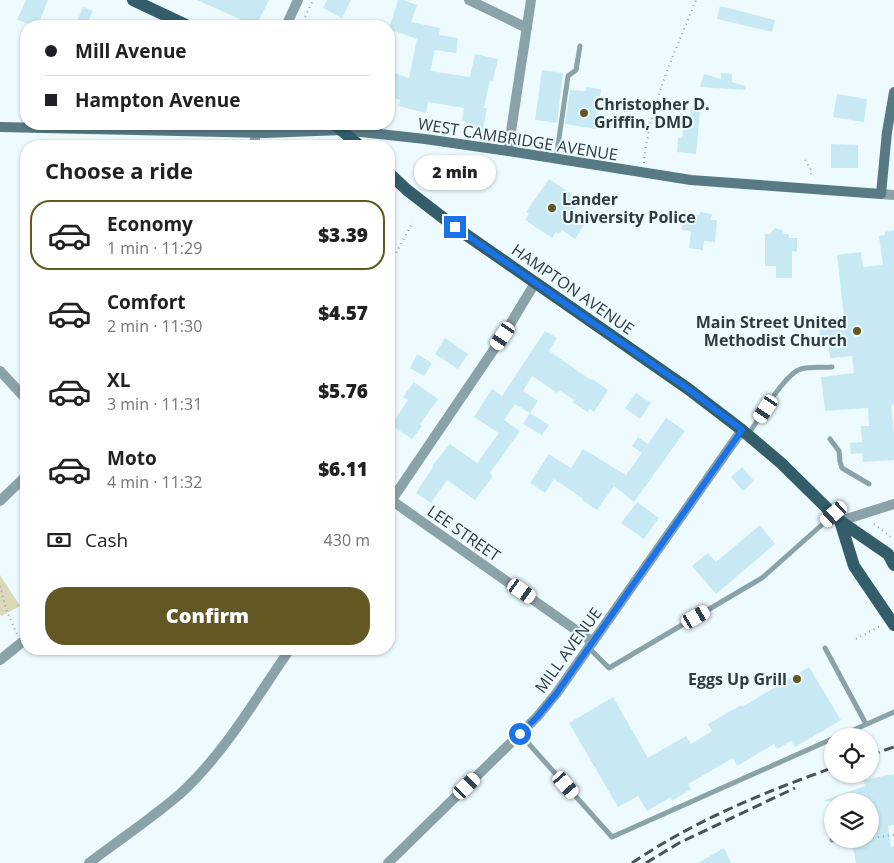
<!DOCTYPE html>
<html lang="en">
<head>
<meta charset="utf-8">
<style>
  :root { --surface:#fff; --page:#f2f2f2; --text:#202124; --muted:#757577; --line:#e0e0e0; --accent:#635824 }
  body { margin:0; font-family:"Open Sans",sans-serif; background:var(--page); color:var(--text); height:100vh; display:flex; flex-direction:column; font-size:19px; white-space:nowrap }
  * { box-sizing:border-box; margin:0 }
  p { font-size:16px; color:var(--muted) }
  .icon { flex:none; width:28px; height:28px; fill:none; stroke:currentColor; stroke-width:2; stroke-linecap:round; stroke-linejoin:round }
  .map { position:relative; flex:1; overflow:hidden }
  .sheet { position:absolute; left:20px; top:140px; width:375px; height:515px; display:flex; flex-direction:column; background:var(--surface); border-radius:20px; box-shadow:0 1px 4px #0004 }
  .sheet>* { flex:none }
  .banner { position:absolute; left:20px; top:20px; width:375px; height:110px; border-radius:20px; box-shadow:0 1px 4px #0004; display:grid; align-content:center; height:110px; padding:0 25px; background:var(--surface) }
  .buttons { position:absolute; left:824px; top:728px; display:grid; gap:10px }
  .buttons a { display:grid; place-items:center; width:55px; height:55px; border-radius:50%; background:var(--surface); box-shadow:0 1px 4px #0004; font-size:25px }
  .end { position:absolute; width:22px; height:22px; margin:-11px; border:6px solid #1a73e8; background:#fff; box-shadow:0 0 0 2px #fff }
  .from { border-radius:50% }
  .bubble { position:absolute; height:35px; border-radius:18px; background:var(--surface); box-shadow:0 1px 4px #0004; font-size:16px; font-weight:800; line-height:35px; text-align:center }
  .car { position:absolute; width:15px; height:30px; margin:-15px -8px; border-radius:6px; box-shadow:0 0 4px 1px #0007; background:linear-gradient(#fff 24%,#345 0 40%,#fff 0 76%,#345 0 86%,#fff 0) }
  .banner b { display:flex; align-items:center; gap:18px; height:48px; font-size:19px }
  .banner b+b { border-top:1px solid var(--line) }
  .banner i { width:12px; height:12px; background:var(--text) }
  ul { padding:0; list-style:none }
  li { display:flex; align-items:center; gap:15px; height:70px; margin:0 10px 8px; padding:0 15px; border:2px solid transparent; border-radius:20px }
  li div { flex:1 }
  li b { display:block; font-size:19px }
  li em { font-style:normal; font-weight:800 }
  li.active { border-color:var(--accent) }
  li>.icon { width:45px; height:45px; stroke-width:1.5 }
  h2 { padding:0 25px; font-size:22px; line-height:60px }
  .pay { display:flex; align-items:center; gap:12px; height:55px; padding:0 25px; font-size:19px }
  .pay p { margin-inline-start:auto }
  .cta { display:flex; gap:10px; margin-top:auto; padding:10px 25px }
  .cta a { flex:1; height:58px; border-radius:20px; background:var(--accent); color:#fff; font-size:20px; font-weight:800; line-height:58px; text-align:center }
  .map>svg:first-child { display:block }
</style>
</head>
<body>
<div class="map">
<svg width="894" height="863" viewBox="0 0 894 863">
  <rect width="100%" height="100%" fill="#edfafe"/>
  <path fill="#ddd7b9" d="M0,575L20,606L1,616L0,614Z"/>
  <path fill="#c8e9f3" d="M26,0H48L39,23L37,22L35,26L17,20Z
    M197,0H269L256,26Z
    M327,0H351L342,18L323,8Z
    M398,0H403L417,5L411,22L440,28L439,35L458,38L456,53L435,50L430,71L470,77L475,54L498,59L493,81L490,80L484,108H487L483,129L465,126L466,122L462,121L464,108L428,102L426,113L398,106L400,100L389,96V71L409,78L417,39L389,29Z
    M720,6L775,20L772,32L717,19Z
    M83,7L93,11L86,26H75Z
    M542,70L563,73L557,123L535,120Z
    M721,73L732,74V82L746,86L745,90L700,87L704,74L721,79Z
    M586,87L601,89L596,129L565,124L570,90L586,91Z
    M837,94L867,99L864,122L833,117Z
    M691,110L700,111L696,154L677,152L678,138H682L685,116H690Z
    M831,144L858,145V168H831Z
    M549,179L572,194L569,198L578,204L571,214L585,224L575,239L562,230L559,234L556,232L552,238L525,220L529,214L526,212Z
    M700,212L712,214L711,220H717L715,242L704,241L703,250L689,248L691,231L682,230L683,218L690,219V214L700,215Z
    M775,228L782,230L784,234H789V238H797V252L792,251V278H776V266H765V234H770Z
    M894,230V405H891L894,433V460L863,462L862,453L851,454L850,443L862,442L861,426H869L868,408L825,411L821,377L854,373L852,356L830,358L828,342L821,343L818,320L844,317L837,255L861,252L863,267L883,265L879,236L885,235V232Z
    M545,331L557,338L549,351L591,380L592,379L608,390L594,412L590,409L588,412L572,402L574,400L559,390L557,393L532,376L523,391L538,401L530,413L515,404L504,420L520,431L490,473L493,476L475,500L447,480L431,503L416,493L433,467L432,466L450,444L477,463L499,433L474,417L492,389L502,396Z
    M445,338L468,354L458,369L435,354Z
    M417,354L432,363L424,376L410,368Z
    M414,382L438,399L420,424L422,426L412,439L391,425L408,400L403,397Z
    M636,393L651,403L640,419L625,408Z
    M530,413L549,425L542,435L523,424Z
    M666,418L685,431L634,502L614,486L597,510L582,500L583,499L554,479L545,493L530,483L549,454L571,468L583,449L626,475L642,453L632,446L638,437L648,444Z
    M742,467L754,481L743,491L731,477Z
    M637,502L659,518L644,539L621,523Z
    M760,525L775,544L716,594L692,566L708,553L716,562Z
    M809,667L841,720L795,747L791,741L777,749L774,744L737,766L733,758L688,784L691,789L672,801L671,797L647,811L638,796L618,807L569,723L613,697L648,758L686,736L691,744L712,731L708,724L741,705L742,707Z
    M894,774V825L888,826L891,847L894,846V863H856L852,842L875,839L870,813V801H825V800L865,786L863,780Z
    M724,848L731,863H698Z"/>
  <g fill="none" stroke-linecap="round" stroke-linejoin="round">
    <path stroke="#95a2a6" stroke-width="2" stroke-dasharray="1 4" stroke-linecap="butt" d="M301,26L313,0
      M805,160L811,170V178
      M644,163C649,106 675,52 696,0
      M389,266L413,222
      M874,524L892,538
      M0,586L6,609L17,634
      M856,639L880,626
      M870,830L871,838L894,835"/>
    <path stroke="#8ca2a9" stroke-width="5" d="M556,159L568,76L576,70L580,46
      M748,435C758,420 785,373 801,369C811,366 822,368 832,367
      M830,439L839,451L840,462L842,468L869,484
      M589,648L609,668L762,578L834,514
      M825,648L866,724
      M520,734L612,837L832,739
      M840,736L894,712
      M832,840L836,839"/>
    <path stroke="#8ca2a9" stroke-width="10" d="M469,0L527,28
      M286,26L298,0
      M254,146L256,132
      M0,371L26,399
      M391,500L593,642
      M0,501L26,476
      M389,504L503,336L535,283
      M0,660L26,639
      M89,863C119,840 151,819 180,794C225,753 256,698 290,649
      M388,863L537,717L556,694L742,430"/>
    <path stroke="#8ca2a9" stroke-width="10" d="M508,151L531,0
      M881,194L894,195
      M840,521L894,504"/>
    <path stroke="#587a84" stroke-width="10" d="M0,127L265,133L343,130L425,139L508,151L691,180L881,194L887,132L894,92"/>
    <path stroke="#325d69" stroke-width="12" d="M133,0L188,26
      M334,124L360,146
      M389,173L407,190L455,227L687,388L742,430L781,463L840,521L888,554L894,565
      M840,521L854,566L894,625"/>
    <path stroke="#465357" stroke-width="3" stroke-dasharray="10 5" stroke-linecap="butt" d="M870,755L894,747
      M632,863C694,821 762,793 832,768
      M646,863L679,843L795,788"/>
  </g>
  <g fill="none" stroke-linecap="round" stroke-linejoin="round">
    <path stroke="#1a73e8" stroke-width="6" d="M455,227L687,388L742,430L556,694L537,717L520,734"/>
  </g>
  <g fill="#635824" stroke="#edfafe" stroke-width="2">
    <circle cx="584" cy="113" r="5"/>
    <circle cx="552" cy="208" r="5"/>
    <circle cx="857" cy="331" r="5"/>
    <circle cx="797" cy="679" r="5"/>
  </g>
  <g text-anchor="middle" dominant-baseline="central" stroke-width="4" stroke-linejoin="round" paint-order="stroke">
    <g font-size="16" font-weight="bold" fill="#2e3b3f" stroke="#edfafe" text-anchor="start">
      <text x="594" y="104">Christopher D.<tspan x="594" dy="18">Griffin, DMD</tspan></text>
      <text x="562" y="199">Lander<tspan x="562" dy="18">University Police</tspan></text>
      <text x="847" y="322" text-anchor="end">Main Street United<tspan x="847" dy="18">Methodist Church</tspan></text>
      <text x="787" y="679" text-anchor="end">Eggs Up Grill</text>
    </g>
    <g font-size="16" fill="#2e3b3f" stroke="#edfafe">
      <text transform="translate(518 139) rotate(9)">WEST CAMBRIDGE AVENUE</text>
      <text transform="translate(573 289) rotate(35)">HAMPTON AVENUE</text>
      <text transform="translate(464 533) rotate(35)">LEE STREET</text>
      <text transform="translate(568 650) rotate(-54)">MILL AVENUE</text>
    </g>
  </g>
</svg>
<div class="buttons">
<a><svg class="icon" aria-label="locate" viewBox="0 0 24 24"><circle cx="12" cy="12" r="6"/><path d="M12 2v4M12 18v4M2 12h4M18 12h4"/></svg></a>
<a><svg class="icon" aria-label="layers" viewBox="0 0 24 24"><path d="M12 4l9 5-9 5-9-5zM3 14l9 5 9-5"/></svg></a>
</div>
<i class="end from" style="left:520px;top:734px"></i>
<i class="end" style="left:455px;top:227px"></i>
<div class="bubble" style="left:414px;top:155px;width:82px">2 min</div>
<i class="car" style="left:503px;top:336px;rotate:214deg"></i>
<i class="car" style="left:766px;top:409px;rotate:214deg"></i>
<i class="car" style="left:834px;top:514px;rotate:228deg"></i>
<i class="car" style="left:522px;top:591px;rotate:125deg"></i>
<i class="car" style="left:696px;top:617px;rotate:60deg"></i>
<i class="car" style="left:566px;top:785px;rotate:139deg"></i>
<i class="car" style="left:467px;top:786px;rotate:46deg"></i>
<div class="banner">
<b><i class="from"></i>Mill Avenue</b>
<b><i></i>Hampton Avenue</b>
</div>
<section class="sheet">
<h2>Choose a ride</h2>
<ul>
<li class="active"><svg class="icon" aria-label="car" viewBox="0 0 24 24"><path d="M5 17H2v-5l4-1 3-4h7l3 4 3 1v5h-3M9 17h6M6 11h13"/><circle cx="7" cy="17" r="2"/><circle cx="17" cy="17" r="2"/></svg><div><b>Economy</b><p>1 min · 11:29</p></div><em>$3.39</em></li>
<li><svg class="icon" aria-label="car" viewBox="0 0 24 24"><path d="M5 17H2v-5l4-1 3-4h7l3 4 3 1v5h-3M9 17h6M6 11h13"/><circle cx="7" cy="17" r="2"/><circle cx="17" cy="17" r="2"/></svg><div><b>Comfort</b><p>2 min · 11:30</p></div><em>$4.57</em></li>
<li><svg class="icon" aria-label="car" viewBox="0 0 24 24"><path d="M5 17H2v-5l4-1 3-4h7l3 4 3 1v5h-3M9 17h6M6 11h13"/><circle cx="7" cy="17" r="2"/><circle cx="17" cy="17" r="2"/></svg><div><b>XL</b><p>3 min · 11:31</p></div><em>$5.76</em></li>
<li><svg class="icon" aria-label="car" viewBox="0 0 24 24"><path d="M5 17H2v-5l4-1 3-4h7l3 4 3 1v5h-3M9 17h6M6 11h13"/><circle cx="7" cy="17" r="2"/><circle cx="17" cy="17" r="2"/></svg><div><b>Moto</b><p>4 min · 11:32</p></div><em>$6.11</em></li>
</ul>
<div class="pay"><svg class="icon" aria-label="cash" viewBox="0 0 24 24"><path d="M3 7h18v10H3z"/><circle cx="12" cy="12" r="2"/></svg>Cash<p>430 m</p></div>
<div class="cta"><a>Confirm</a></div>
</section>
</div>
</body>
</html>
